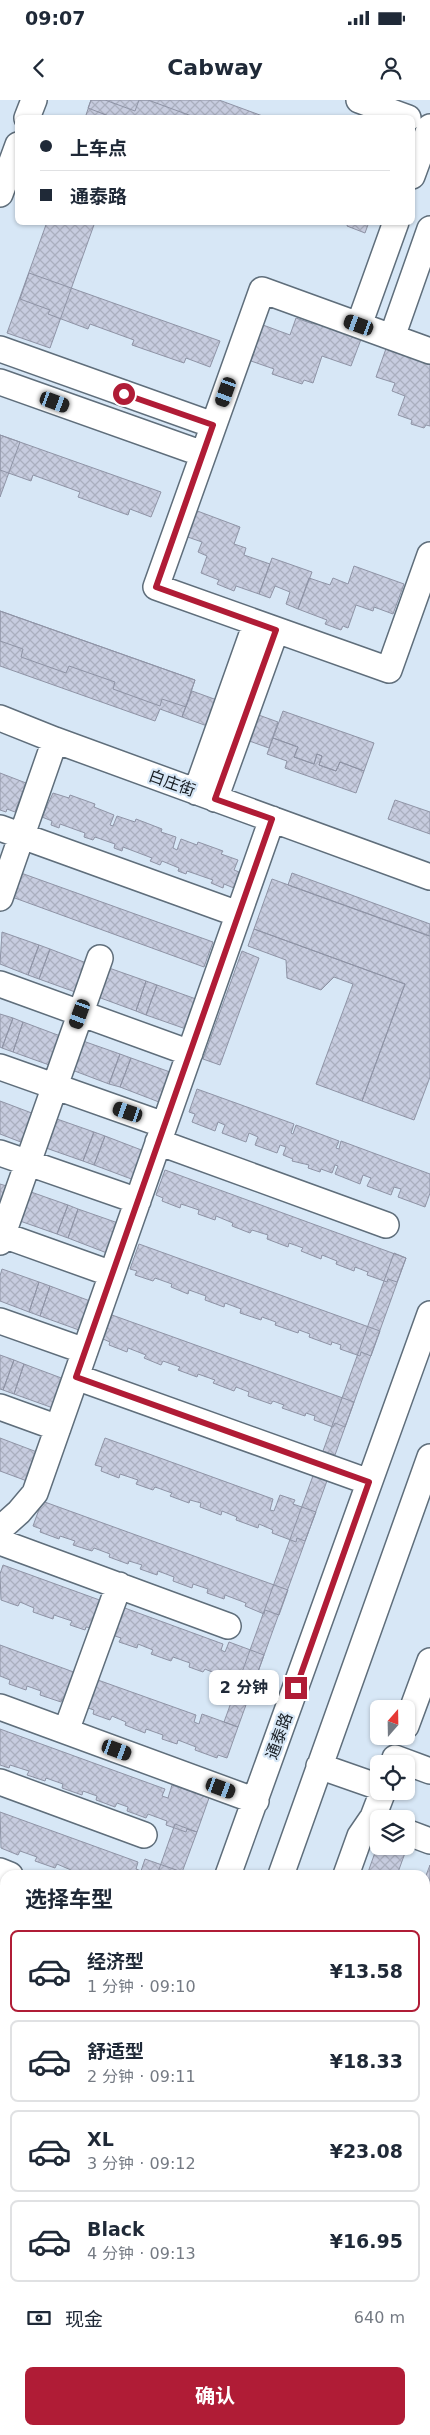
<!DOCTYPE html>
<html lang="zh">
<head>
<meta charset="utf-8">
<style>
  :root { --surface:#fff; --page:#f2f2f3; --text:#1f2937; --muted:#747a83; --line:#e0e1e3; --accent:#b01c36 }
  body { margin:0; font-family:"DejaVu Sans","Noto Sans SC",sans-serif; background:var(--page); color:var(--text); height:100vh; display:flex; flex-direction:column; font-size:19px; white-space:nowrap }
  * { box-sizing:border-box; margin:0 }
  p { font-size:16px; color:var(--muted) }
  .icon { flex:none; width:28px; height:28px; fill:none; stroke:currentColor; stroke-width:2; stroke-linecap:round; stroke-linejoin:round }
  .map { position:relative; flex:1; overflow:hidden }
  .details { position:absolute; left:0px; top:1770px; width:430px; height:565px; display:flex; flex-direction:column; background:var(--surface); border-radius:15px 15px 0 0; box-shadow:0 1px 4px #0004 }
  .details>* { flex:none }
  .top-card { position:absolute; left:15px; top:15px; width:400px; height:110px; border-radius:8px; box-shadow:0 1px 4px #0004; display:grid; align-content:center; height:110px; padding:0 25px; background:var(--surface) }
  .needle { width:32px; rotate:20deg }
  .fabs { position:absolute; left:370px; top:1600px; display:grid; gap:10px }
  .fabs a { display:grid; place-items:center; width:45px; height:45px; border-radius:8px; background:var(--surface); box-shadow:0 1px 4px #0004; font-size:25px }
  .end { position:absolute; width:22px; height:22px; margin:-11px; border:6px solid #b01c36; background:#fff; box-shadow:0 0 0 2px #fff }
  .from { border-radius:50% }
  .bubble { position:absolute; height:35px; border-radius:8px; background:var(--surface); box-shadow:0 1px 4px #0004; font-size:16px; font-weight:700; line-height:35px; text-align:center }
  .car { position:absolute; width:15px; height:30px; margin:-15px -8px; border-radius:6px; box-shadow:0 0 4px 1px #0007; background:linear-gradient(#222 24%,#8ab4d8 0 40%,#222 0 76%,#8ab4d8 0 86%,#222 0) }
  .top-card b { display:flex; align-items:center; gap:18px; height:48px; font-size:19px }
  .top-card b+b { border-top:1px solid var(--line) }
  .top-card i { width:12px; height:12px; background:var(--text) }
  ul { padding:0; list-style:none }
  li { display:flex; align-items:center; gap:15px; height:82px; margin:0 10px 8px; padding:0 15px; border:2px solid var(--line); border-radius:8px }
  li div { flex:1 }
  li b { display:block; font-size:19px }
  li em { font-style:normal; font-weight:700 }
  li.on { border-color:var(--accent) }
  li>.icon { width:45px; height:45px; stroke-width:1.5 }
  h2 { padding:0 25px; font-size:22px; line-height:60px }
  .pay { display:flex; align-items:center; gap:12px; height:55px; padding:0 25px; font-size:19px }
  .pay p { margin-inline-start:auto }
  .button { display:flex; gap:10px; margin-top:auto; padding:10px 25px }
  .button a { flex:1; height:58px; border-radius:8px; background:var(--accent); color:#fff; font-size:20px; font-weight:700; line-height:58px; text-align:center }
  .status { display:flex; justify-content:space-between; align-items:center; height:35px; padding:0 25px; background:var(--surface); direction:ltr }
  .status svg { height:14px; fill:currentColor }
  header { display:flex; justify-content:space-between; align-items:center; height:65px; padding:0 25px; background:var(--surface); font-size:22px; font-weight:700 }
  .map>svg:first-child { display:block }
</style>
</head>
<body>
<div class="status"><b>09:07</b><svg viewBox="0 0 49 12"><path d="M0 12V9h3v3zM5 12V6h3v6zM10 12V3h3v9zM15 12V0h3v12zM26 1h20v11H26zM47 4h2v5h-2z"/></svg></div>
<header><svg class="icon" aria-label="back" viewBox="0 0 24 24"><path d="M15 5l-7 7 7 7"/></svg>Cabway<svg class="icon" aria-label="person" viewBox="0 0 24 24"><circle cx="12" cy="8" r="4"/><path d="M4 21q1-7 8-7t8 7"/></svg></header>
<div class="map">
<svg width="430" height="2335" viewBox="0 0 430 2335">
  <defs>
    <pattern id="building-cross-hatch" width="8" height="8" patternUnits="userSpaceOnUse" patternTransform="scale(1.25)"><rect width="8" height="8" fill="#c7ccdf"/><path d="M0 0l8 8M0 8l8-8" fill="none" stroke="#aaafbf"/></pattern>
  </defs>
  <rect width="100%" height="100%" fill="#d7e7f6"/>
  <path fill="url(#building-cross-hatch)" stroke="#8f94a6" d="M91,0H105L135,11L139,0H148L197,18H114L88,8Z
    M91,0H219L268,18H85Z
    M47,122H95L50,248L7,233Z
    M348,122H369L365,133L347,126Z
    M29,173L220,241L210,267L186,258L184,263L132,245L134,240L90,224L88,229L48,214L50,210L20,199Z
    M316,217L363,234L351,266L322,256L313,283L304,280L302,284L272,274L274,269L251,261L263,225L290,235L296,218L313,224Z
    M388,243L430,258V326L426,325L424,328L411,324L412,320L398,315L405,296L392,291L395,283L376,277Z
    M0,335L20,342L0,397Z
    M0,335L161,392L151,417L130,409L128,415L78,397L80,392L33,375L31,381L0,370Z
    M192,409L240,427L234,444L246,448L244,455L270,464L259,494L236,486L234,491L217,484L219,480L201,473L207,456L198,452L202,442L182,435Z
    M272,458L312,472L298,509L286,504L290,492L275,486L270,498L259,494Z
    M354,466L404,484L393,514L374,507L373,511L356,505L348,528L343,526L341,530L325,524L327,520L298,509L309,478L330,485L333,478L348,484Z
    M0,511L195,580L186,607L162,599L160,606L113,589L115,582L69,566L66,573L21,557L23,549L0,541Z
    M0,511L195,580L182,617L160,609L155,621L0,566Z
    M192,591L278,622L269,648L182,617Z
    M283,611L374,643L364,671L340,662L336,671L319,665L322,656L317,654L314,664L294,657L298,647L273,638Z
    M273,638L298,647L294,657L314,664L317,654L322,656L319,665L336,671L340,662L364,671L356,693L285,668L287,661L267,654Z
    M0,673L26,683L15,712L7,709L6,712L0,710Z
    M53,693L69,698L70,695L95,704L94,707L114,715L110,725L113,726L117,716L135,722L136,719L162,729L161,732L176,737L173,748L177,750L181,739L197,745L198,742L223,751L221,754L238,760L234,770L239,772L234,788L224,784L223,788L211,783L213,780L187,771L186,774L178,771L179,768L162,761L160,765L150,761L152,758L123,747L122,751L114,748L115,744L95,737L93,740L84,737L85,733L60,724L59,728L51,725L52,721L42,717Z
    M395,700L430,712V734L388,719Z
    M21,773L213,842L204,867L12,797Z
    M292,773L430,824L429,836L288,785Z
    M272,779L430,836V977L414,1020L362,1001L405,884L254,829Z
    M254,829L405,884L362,1001L316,984L353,884L334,877L321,890L287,878L286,860L248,846Z
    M2,832L39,845L28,875L0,864Z
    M39,845L50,849L39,879L28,875Z
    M50,849L89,864L78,893L39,879Z
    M242,851L259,858L220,965L203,959Z
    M109,868L146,881L136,911L98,897Z
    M146,881L157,885L146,915L136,911Z
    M157,885L196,899L186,929L146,915Z
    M0,914L13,918L2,948L0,947Z
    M13,918L23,922L13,952L2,948Z
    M23,922L63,937L52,966L13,952Z
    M83,941L120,954L109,984L72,970Z
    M120,954L131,958L120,987L109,984Z
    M131,958L170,972L159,1002L120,987Z
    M197,989L294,1024L291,1033L293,1034L296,1025L339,1041L336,1048L339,1049L341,1041L430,1074V1093L425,1107L398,1097L401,1089L394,1087L391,1095L367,1086L371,1078L363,1075L360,1084L335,1074L338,1066L335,1065L332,1073L321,1069L320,1072L308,1068L309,1065L292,1061L293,1059L283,1055L286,1047L280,1045L277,1053L255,1045L258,1037L249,1033L246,1042L222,1033L225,1025L218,1022L215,1031L192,1022L195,1014L189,1012Z
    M0,1001L37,1015L26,1044L0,1034Z
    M57,1019L94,1032L83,1061L46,1048Z
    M94,1032L105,1036L94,1065L83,1061Z
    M105,1036L144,1051L134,1080L94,1065Z
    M165,1070L406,1158L397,1182L388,1179L387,1182L367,1175L368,1172L355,1167L354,1171L336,1164L337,1161L322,1155L321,1159L301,1151L303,1148L289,1143L288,1147L267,1139L268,1135L252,1130L250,1133L232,1126L233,1123L216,1116L215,1120L198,1114L199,1110L181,1104L180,1108L162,1101L163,1098L156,1095Z
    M0,1084L10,1087L0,1116Z
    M31,1092L68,1105L57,1134L20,1121Z
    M68,1105L78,1109L68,1138L57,1134Z
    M78,1109L118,1123L107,1153L68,1138Z
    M139,1144L380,1231L371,1256L361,1252L360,1256L340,1249L341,1245L332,1242L331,1245L309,1237L310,1234L299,1230L298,1233L275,1225L276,1222L262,1217L261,1220L240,1213L241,1209L225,1203L224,1207L205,1200L206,1196L189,1190L188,1194L171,1187L172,1184L155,1178L153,1181L135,1175L137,1171L130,1169Z
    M394,1153L406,1158L335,1355L323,1351Z
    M2,1169L39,1182L29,1212L0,1201V1176Z
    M39,1182L50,1186L40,1216L29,1212Z
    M50,1186L90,1201L79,1230L40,1216Z
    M112,1215L354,1302L345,1327L335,1323L333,1327L314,1320L315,1316L306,1313L305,1316L282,1308L284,1305L273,1301L271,1304L248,1296L249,1292L236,1287L234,1291L213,1283L215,1280L198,1274L197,1277L178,1270L180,1267L163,1261L161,1265L144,1258L146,1255L128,1248L127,1252L109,1245L110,1242L103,1239Z
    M0,1255L14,1260L3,1290L0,1289Z
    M14,1260L24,1264L14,1294L3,1290Z
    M24,1264L64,1279L53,1308L14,1294Z
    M0,1338L37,1352L27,1381L0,1371Z
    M105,1338L273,1399L270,1410L274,1411L280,1395L295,1400L293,1404L316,1412L305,1441L297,1438L296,1442L272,1433L273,1430L259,1424L258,1428L236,1420L237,1417L222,1411L221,1415L200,1407L201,1403L190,1400L189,1403L170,1396L172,1393L155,1387L153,1390L136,1384L138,1380L120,1374L119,1378L101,1371L102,1367L95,1365Z
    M314,1373L328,1378L238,1627L224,1622Z
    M42,1401L288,1490L279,1515L265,1510L264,1514L245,1506L246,1503L225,1495L224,1499L207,1493L208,1489L193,1484L192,1488L173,1481L174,1477L158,1471L157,1475L140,1469L142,1465L129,1461L128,1464L109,1457L110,1454L94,1448L92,1451L73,1445L75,1441L60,1436L59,1439L40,1432L41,1429L33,1426Z
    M3,1465L105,1502L95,1529L86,1527L85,1530L70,1525L72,1521L54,1515L53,1519L33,1512L34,1508L20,1502L18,1506L1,1500L0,1474Z
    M122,1507L223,1544L221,1550L225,1552L229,1542L264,1555L253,1586L245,1583L244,1586L205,1569L203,1572L189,1567L190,1563L173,1557L171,1561L151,1554L153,1550L138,1544L137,1548L119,1542L121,1538L112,1535Z
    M0,1545L79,1574L69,1601L62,1599L61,1602L40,1595L41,1591L27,1586L26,1590L9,1584L10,1580L0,1576Z
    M95,1579L196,1615L194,1622L199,1624L202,1614L238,1627L227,1658L218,1655L217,1658L195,1650L196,1647L178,1640L177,1644L162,1639L163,1635L146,1629L145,1633L125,1625L126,1622L112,1616L110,1620L93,1614L94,1610L85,1607Z
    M0,1629L165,1689L162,1696L168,1698L172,1685L209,1698L197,1732L187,1729L186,1732L166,1725L167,1721L148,1714L146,1718L127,1711L128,1707L117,1703L115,1707L96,1700L97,1696L83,1691L82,1695L62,1688L63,1684L46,1678L45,1681L27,1675L29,1671L10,1665L9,1668L0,1665Z
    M0,1712L138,1762L136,1769L141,1771L145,1759L182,1772L181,1775H74L69,1773L71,1770L57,1764L55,1768L35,1761L37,1757L20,1751L18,1755L1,1748Z
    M175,1724L197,1732L181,1775H157Z
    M378,1744L379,1746L405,1753L397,1775H367Z
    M430,1765V1846L425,1845V1778Z
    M0,1792L5,1794V1826L0,1824Z
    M425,1845L430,1846V1940L425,1939Z
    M0,1875L5,1877V1908L0,1906Z
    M425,1939L430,1940V1955L425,1953Z
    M0,1970L5,1972V2006L0,2004Z
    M0,2251L5,2253V2294L0,2292Z
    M167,2330H224L237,2335H165Z"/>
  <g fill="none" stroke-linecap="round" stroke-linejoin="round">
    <defs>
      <path id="minor" d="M359,0L408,18
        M27,18L34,0
        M412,76L430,27
        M0,94L18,45
        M359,225L396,122
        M392,237L430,129
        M0,249L213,325
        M430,251L262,190L156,487L389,570L430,455
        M0,282L203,354
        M0,618L55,640L430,777
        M196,692L256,523
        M215,699L276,530
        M0,728L238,814
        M0,798L55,640
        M0,884L190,953
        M0,967L164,1025
        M158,1042L386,1125
        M0,1053L138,1101
        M0,1134L112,1174
        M0,1142L100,858
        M0,1221L85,1251
        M76,1277L369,1382
        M0,1307L58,1328
        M0,1429L19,1412L35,1393L272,719
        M0,1442L228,1526
        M0,1607L256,1701
        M406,1626L430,1561
        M66,1631L119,1485
        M395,1658L430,1671
        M319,1666L379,1687
        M0,1682L144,1735
        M406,1732L430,1741
        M0,1771L10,1775
        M228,1775L430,1214
        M281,1775L430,1357
        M346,1775L360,1736L373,1717L383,1691
        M0,1852L5,1854
        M0,1954L5,1955
        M425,1965L430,1966
        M0,2037L5,2039
        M0,2141L5,2143
        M425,2202L430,2204
        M0,2223L5,2225"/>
      <path id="highway" d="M0,2063L5,2065
        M0,2101L5,2103
        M425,2243L430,2245
        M425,2280L430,2282"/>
    </defs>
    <use href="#minor" stroke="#5f6e7b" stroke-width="28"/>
    <use href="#highway" stroke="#5f6e7b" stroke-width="30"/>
    <use href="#minor" stroke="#fff" stroke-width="25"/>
    <use href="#highway" stroke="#fff" stroke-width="28"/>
  </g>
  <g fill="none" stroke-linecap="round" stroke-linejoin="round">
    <path stroke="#b01c36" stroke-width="6" d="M124,294L213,325L156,487L276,530L215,699L272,719L76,1277L369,1382L296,1588"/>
  </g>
  <g text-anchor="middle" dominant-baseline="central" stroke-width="4.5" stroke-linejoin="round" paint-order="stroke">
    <g font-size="16" fill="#171d23" stroke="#d7e7f6">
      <text transform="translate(172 683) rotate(20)">白庄街</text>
      <text transform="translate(279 1636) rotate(-70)">通泰路</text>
    </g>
  </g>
</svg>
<div class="fabs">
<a><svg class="needle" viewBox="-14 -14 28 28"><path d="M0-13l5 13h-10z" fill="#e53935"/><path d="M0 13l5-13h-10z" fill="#747a83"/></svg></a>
<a><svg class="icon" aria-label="locate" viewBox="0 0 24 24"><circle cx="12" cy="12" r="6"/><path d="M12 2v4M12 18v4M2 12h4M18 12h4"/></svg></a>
<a><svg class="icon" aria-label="layers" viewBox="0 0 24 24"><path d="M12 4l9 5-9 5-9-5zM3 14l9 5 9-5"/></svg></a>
</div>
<i class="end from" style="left:124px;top:294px"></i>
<i class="end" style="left:296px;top:1588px"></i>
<div class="bubble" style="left:209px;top:1570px;width:70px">2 分钟</div>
<i class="car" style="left:359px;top:225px;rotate:290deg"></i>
<i class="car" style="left:226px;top:292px;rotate:200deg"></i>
<i class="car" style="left:55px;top:302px;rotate:110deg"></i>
<i class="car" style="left:80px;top:914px;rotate:200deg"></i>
<i class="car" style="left:128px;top:1012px;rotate:289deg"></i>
<i class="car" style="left:117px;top:1650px;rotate:110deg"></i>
<i class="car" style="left:221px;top:1688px;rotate:110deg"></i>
<div class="top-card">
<b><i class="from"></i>上车点</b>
<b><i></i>通泰路</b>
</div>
<section class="details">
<h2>选择车型</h2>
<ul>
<li class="on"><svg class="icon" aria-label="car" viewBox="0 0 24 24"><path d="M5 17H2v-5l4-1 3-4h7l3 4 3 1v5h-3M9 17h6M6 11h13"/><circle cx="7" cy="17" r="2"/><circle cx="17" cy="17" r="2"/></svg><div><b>经济型</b><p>1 分钟 · 09:10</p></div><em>¥13.58</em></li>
<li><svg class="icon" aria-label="car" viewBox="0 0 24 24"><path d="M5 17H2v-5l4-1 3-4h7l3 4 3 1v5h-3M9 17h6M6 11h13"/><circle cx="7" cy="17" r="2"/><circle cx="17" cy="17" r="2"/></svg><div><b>舒适型</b><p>2 分钟 · 09:11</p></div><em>¥18.33</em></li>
<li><svg class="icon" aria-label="car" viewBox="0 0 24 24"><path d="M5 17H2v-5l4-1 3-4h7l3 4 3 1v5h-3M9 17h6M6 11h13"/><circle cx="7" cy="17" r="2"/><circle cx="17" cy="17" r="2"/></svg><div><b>XL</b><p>3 分钟 · 09:12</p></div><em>¥23.08</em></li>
<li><svg class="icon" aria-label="car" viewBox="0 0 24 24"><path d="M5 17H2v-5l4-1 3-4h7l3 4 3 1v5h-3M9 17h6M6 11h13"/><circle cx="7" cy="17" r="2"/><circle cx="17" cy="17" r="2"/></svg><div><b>Black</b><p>4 分钟 · 09:13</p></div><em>¥16.95</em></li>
</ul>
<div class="pay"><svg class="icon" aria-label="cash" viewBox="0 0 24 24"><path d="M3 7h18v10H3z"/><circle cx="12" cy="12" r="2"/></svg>现金<p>640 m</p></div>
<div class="button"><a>确认</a></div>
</section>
</div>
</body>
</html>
